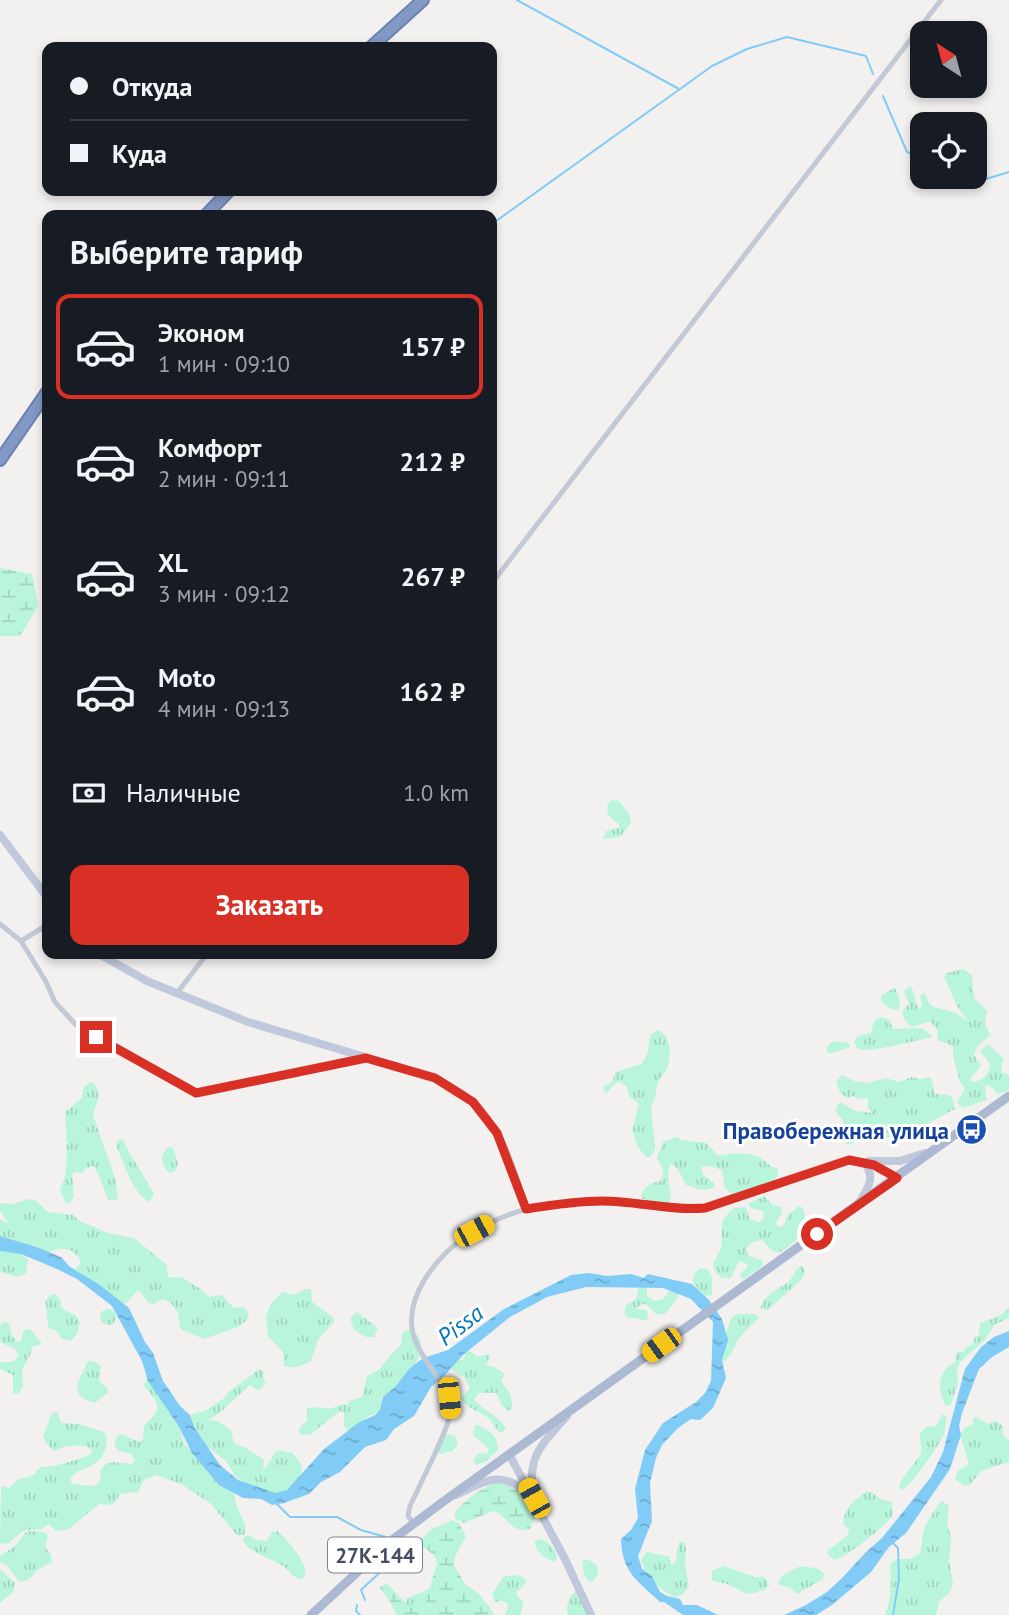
<!DOCTYPE html>
<html lang="ru">
<head>
<meta charset="utf-8">
<style>
  :root { --surface:#171b24; --page:#242831; --text:#f1f3f6; --muted:#9ea1a6; --line:#363941; --accent:#d93025 }
  body { margin:0; font-family:"PT Sans",sans-serif; background:var(--page); color:var(--text); height:100vh; display:flex; flex-direction:column; font-size:26px; white-space:nowrap }
  * { box-sizing:border-box; margin:0 }
  p { font-size:23px; color:var(--muted) }
  .icon { flex:none; width:38px; height:38px; fill:none; stroke:currentColor; stroke-width:2; stroke-linecap:round; stroke-linejoin:round }
  .map { position:relative; flex:1; overflow:hidden }
  .details { position:absolute; left:42px; top:210px; width:455px; height:749px; display:flex; flex-direction:column; background:var(--surface); border-radius:14px; box-shadow:0 4px 10px #0003 }
  .details>* { flex:none }
  .banner { position:absolute; left:42px; top:42px; width:455px; height:154px; border-radius:14px; box-shadow:0 4px 10px #0003; display:grid; align-content:center; height:154px; padding:0 28px; background:var(--surface) }
  .needle { width:46px; rotate:324deg }
  .buttons { position:absolute; left:910px; top:21px; display:grid; gap:14px }
  .buttons a { display:grid; place-items:center; width:77px; height:77px; border-radius:14px; background:var(--surface); box-shadow:0 4px 10px #0003; font-size:35px }
  .end { position:absolute; width:32px; height:32px; margin:-16px; border:9px solid #d93025; background:#fff; box-shadow:0 0 0 4px #fff }
  .from { border-radius:50% }
  .car { position:absolute; width:21px; height:42px; margin:-21px -10px; border-radius:9px; box-shadow:0 0 5px 2px #0007; background:linear-gradient(#f5c518 24%,#345 0 40%,#f5c518 0 76%,#345 0 86%,#f5c518 0) }
  .banner b { display:flex; align-items:center; gap:24px; height:66px; font-size:26px }
  .banner b+b { border-top:2px solid var(--line) }
  .banner i { width:18px; height:18px; background:var(--text) }
  ul { padding:0; list-style:none }
  li { display:flex; align-items:center; gap:21px; height:105px; margin:0 14px 10px; padding:0 14px; border:4px solid transparent; border-radius:14px }
  li div { flex:1 }
  li b { display:block; font-size:26px }
  li em { font-style:normal; font-weight:600 }
  li.on { border-color:var(--accent) }
  li>.icon { width:63px; height:63px; stroke-width:1.5 }
  h2 { padding:0 28px; font-size:32px; line-height:84px }
  .pay { display:flex; align-items:center; gap:18px; height:77px; padding:0 28px; font-size:26px }
  .pay p { margin-inline-start:auto }
  .primary-button { display:flex; gap:14px; margin-top:auto; padding:14px 28px }
  .primary-button a { flex:1; height:80px; border-radius:14px; background:var(--accent); color:#fff; font-size:28px; font-weight:600; line-height:80px; text-align:center }
  .map>svg:first-child { display:block }
</style>
</head>
<body>
<div class="map">
<svg width="1009" height="1615" viewBox="0 0 1009 1615">
  <defs>
    <pattern id="grass-tufts" width="24" height="20" patternUnits="userSpaceOnUse" patternTransform="scale(1.75)"><rect width="24" height="20" fill="#b9f5da"/><path d="M3 7l-1-3M5 7V3M7 7l1-3M15 17l-1-3M17 17v-4M19 17l1-3" fill="none" stroke="#a0d4be"/></pattern>
    <pattern id="wetland-marsh" width="20" height="14" patternUnits="userSpaceOnUse" patternTransform="scale(1.75)"><rect width="20" height="14" fill="#b9f5da"/><path d="M1 5h8M5 5V1M11 12h8M15 12V8" fill="none" stroke="#a0d4be"/></pattern>
    <pattern id="water-ripples" width="26" height="14" patternUnits="userSpaceOnUse" patternTransform="scale(1.75)"><rect width="26" height="14" fill="#81ccf7"/><path d="M2 4q2-2 4 0t4 0M15 11q2-2 4 0t4 0" fill="none" stroke="#6ba8cb"/></pattern>
  </defs>
  <rect width="100%" height="100%" fill="#f3f0f0"/>
  <path fill="url(#grass-tufts)" d="M612,800L619,801L629,814L631,823L620,837L603,839L606,831L619,828V824C611,818 605,815 608,803Z
    M964,969L972,976L974,998L987,1011L985,1023L990,1035L977,1047L974,1055L981,1066L970,1079L973,1082C983,1081 990,1074 990,1064L980,1051L988,1044L1004,1059L1001,1067L1002,1072L1009,1075V1090L998,1094L989,1085L985,1087L987,1100L962,1108L957,1102L964,1091V1087L959,1080C957,1068 952,1060 953,1046L937,1040L938,1031L930,1021L913,1027C906,1023 902,1018 903,1010L909,1004L904,991L910,986C916,992 913,1003 920,1009L922,1005L920,996L923,993L926,995C929,1011 941,1007 953,1012C959,1014 962,1018 968,1021L957,1006L944,977L947,973Z
    M894,988C899,992 901,1003 899,1009C891,1011 886,1007 881,1000L882,995Z
    M881,1017L889,1020L893,1029L922,1028L932,1036L929,1038C911,1041 872,1053 858,1049L854,1042L858,1036L871,1033L874,1021Z
    M658,1030C672,1036 672,1058 666,1071C665,1072 660,1078 659,1080C655,1088 657,1098 651,1106L655,1150L650,1157H646L638,1147L632,1130L639,1104L629,1096L627,1087L620,1082L616,1083L607,1093L604,1091V1086L612,1082L616,1072L642,1064L648,1052L650,1035Z
    M835,1041L849,1043L850,1047L830,1054L827,1051V1046Z
    M842,1075L854,1081L867,1083L886,1078L899,1082L911,1077L920,1079L929,1077L932,1080L935,1094L948,1095L952,1097L955,1109L929,1123L904,1129L888,1138L867,1137L849,1145L845,1143L843,1121L835,1110L840,1102L856,1111L872,1113L868,1106V1098L861,1099L852,1096L848,1098L841,1094L836,1082Z
    M89,1083H94C103,1095 96,1103 93,1115L116,1181L118,1199L109,1201C104,1192 99,1171 93,1166L85,1169L83,1173L75,1172L72,1175L74,1197L69,1204L65,1202L60,1190C61,1186 63,1183 64,1180C69,1169 66,1124 65,1112L82,1098L83,1089Z
    M677,1137L681,1140L706,1143L718,1156C730,1153 753,1151 763,1160C769,1164 770,1167 778,1169V1176L772,1182L732,1194L725,1188L722,1170L710,1166L701,1167L703,1175L714,1183V1188L701,1190L686,1185L678,1169L671,1164C663,1180 674,1191 670,1202C661,1206 648,1203 641,1197C643,1188 650,1182 659,1182C667,1173 661,1166 657,1158L663,1142Z
    M123,1139C130,1159 146,1175 154,1195L149,1202C132,1192 125,1165 117,1148L116,1143L119,1140Z
    M169,1147L173,1148L178,1164L174,1172L170,1173C160,1166 159,1154 169,1147Z
    M764,1196L773,1205L781,1207L782,1212L776,1223L778,1227L783,1226L788,1215L799,1206L803,1208L806,1220L814,1225L812,1229L779,1253L771,1250L762,1240L753,1242L747,1247V1252L749,1256L762,1260L763,1265L746,1278H741L740,1274L747,1268V1264L739,1261L731,1278H722L716,1273L713,1264C715,1259 720,1253 721,1247C725,1228 714,1225 734,1208L746,1207L750,1219L759,1222L763,1220V1211L751,1208L748,1204Z
    M27,1199L36,1201L48,1212L73,1215L80,1221L108,1233L134,1238L166,1264L168,1277H181C192,1284 201,1288 209,1297L222,1295L234,1308L243,1307L247,1310L249,1318L238,1327L204,1339L182,1330L180,1327L178,1313L171,1303L163,1299L153,1304L149,1303L138,1290L126,1303L121,1305L75,1273V1269L81,1263C74,1244 56,1247 42,1255L0,1237V1220L9,1223L0,1211V1203L14,1204Z
    M0,1246L17,1252L28,1259L26,1273L18,1277L0,1272Z
    M801,1266L804,1267L805,1273L801,1280L768,1310L760,1309C764,1295 776,1290 787,1283C794,1278 793,1270 801,1266Z
    M700,1268L708,1269L712,1277V1295L703,1296L693,1282L694,1274Z
    M639,1286L647,1287V1296L654,1301L663,1299L669,1291L678,1293V1297L665,1314H656L647,1305L643,1304L635,1309L647,1310L648,1319L644,1321L636,1318H628L625,1315V1306L636,1299Z
    M306,1289H311L312,1302L334,1318V1322L318,1340L311,1361C301,1366 294,1369 284,1366L283,1352L268,1336L266,1318L270,1305L282,1292L294,1295Z
    M55,1294L61,1301V1308L75,1315L80,1322L77,1334L71,1341L62,1339L57,1331L49,1328C46,1319 48,1311 45,1302L50,1295Z
    M1009,1307V1318L994,1325L985,1340L961,1361L957,1369L958,1383L951,1404L946,1406C936,1392 938,1368 956,1362L955,1355L958,1352H964L965,1348L973,1344L975,1337L979,1335L980,1323L1001,1315Z
    M100 1317a8 8 0 1 1 16 0a8 8 0 1 1-16 0Z
    M357,1312L378,1328L374,1337H366L354,1330L350,1318Z
    M738,1314H755L759,1317C755,1324 747,1328 742,1335C733,1345 733,1358 720,1363L723,1334L727,1331L731,1318Z
    M5,1321L9,1324L12,1336L18,1342L22,1340L23,1332L26,1329L31,1330L42,1344L31,1347L32,1351L22,1370L23,1387L18,1394L13,1393V1375L0,1369V1362H12L19,1356L15,1349L0,1342V1325Z
    M410,1329C436,1344 409,1373 399,1391L382,1397L380,1411L365,1418L366,1423L349,1432L344,1426V1413L340,1411L311,1434L302,1435L299,1431L300,1427L307,1421V1409C316,1405 322,1409 331,1408C338,1407 340,1403 348,1405L349,1401L362,1397L367,1376L380,1369L391,1354L401,1345L402,1333Z
    M470,1351L477,1356L490,1355L486,1366L494,1367L505,1374L501,1381L511,1395L512,1409L509,1411L502,1406L496,1393H479L474,1400C484,1411 497,1414 506,1428L503,1432H499C495,1427 491,1420 487,1417C477,1410 468,1409 461,1398L470,1388L464,1377L449,1368L456,1359L463,1360L466,1352Z
    M88,1361H93L101,1366L99,1379L100,1383L107,1387L108,1392L95,1403C64,1395 82,1378 88,1361Z
    M259,1369L264,1372L263,1378L266,1381L261,1389L257,1390L250,1385L218,1414L208,1420L217,1421L231,1430L234,1443L246,1448L264,1460L263,1469C271,1465 270,1455 278,1450L293,1453L301,1464L302,1477L287,1493L270,1494L242,1481L235,1476L226,1461L204,1444L201,1436L192,1434L190,1418L192,1414L205,1411L226,1397L227,1393C238,1385 248,1378 259,1369Z
    M148,1377L179,1426L184,1444L233,1491L236,1504L246,1527L244,1535H237L211,1504L181,1484L156,1475L144,1480L138,1492L120,1494L113,1505L99,1504L69,1529L56,1531L49,1524L42,1529L25,1530L7,1544L0,1543L1,1488L4,1486L9,1488L19,1479L32,1476L41,1467C51,1468 81,1459 91,1454L92,1450C83,1443 64,1445 55,1451L50,1448L43,1437L52,1413L57,1412L61,1423L79,1424L104,1432C108,1439 107,1442 105,1450C97,1472 79,1464 70,1480L73,1484L95,1486L101,1480L100,1471L105,1464L113,1462L131,1464L135,1461L131,1454L118,1451L114,1444L117,1436L121,1434L140,1442L143,1439L144,1426C147,1421 154,1417 156,1412C161,1401 148,1393 144,1385Z
    M943,1414L947,1417C945,1422 946,1427 944,1433C942,1442 910,1487 902,1490L899,1487C901,1478 914,1464 919,1457C924,1450 919,1440 920,1433L926,1427L936,1426Z
    M976,1417L988,1424L996,1421L1003,1426V1435L1009,1440V1462L981,1471L970,1485L965,1486L955,1479L958,1471L969,1464L960,1435L965,1428L973,1424V1419Z
    M478,1425C490,1432 498,1435 498,1450L485,1462L476,1465L473,1461L478,1454L487,1453L489,1449L473,1435L474,1426Z
    M446,1434L455,1435L458,1444L453,1451L440,1454L438,1450Z
    M867,1491L873,1493L880,1499L892,1502L893,1515C887,1525 846,1558 834,1560L827,1554L828,1550L846,1537L850,1530L844,1525C841,1510 856,1499 867,1491Z
    M942,1501L949,1506L947,1524L951,1537L949,1561L953,1583L950,1592L939,1602L936,1615H885C891,1602 892,1580 890,1565L897,1559H910L920,1553C923,1545 921,1538 924,1530C925,1525 938,1504 942,1501Z
    M29,1531L44,1532L48,1535L45,1548L51,1554L52,1563C47,1565 41,1567 37,1571C30,1578 29,1582 18,1581L8,1566L0,1562V1556L14,1547L25,1533Z
    M277,1531C285,1536 303,1559 305,1568C307,1574 305,1575 302,1579C292,1578 291,1572 283,1566C270,1557 252,1555 243,1541L244,1537L248,1535L256,1540L267,1541L272,1532Z
    M539,1539C548,1541 556,1549 557,1559L554,1562C545,1559 534,1551 535,1541Z
    M679,1542H684L686,1546L685,1564L689,1586L684,1593L676,1597C661,1592 644,1575 641,1559L647,1552L670,1557L671,1565L675,1564Z
    M582,1559L589,1560L597,1565L598,1574L593,1581L589,1582L584,1574Z
    M724,1566L755,1577H764L769,1584L766,1589C742,1598 748,1592 729,1585C723,1582 717,1583 712,1580V1571Z
    M798,1567C807,1567 818,1566 824,1574L823,1579L797,1594L790,1588L778,1584L782,1576Z
    M0,1569L15,1583L13,1592L0,1603Z
    M517,1575L525,1578L526,1583L517,1592V1596L524,1602L520,1615H505L508,1607L507,1603L503,1601L495,1602L492,1594L504,1576Z
    M433,1587L449,1601L401,1615L408,1598Z
    M576,1591L589,1615H568C565,1607 569,1596 576,1591Z"/>
  <path fill="url(#wetland-marsh)" d="M0,568L32,574L38,606L20,636H0Z
    M497,1483C515,1486 531,1498 535,1517L530,1529C512,1535 508,1516 493,1511L464,1523L456,1519L454,1515C460,1503 483,1486 497,1483Z
    M453,1520L460,1524L466,1537L455,1556L454,1565L465,1584L479,1594L495,1615H397L388,1598L379,1587L387,1584L411,1608L424,1607L437,1563C434,1551 424,1546 412,1547L432,1529Z"/>
  <path fill="url(#water-ripples)" d="M0,1236L39,1248L61,1257L70,1267L100,1285L129,1308L145,1342L153,1353L163,1381L180,1406L190,1415L194,1427L220,1465L238,1480L275,1493L287,1490L324,1449L358,1423L375,1415L380,1410L383,1397L396,1386L409,1369L423,1358L448,1350L504,1309L571,1275L589,1273L607,1276L631,1274L644,1278L648,1274L652,1275L692,1284L709,1300L722,1319L728,1340L722,1360L726,1378L713,1408L700,1420L691,1419L678,1428L662,1445L656,1458L650,1483L652,1521L638,1556L642,1569L652,1576L660,1592L667,1596L680,1599L683,1605H697L718,1615H683L664,1602H660C638,1581 622,1573 621,1539L631,1530L638,1518L635,1489L645,1450L663,1423L696,1402L705,1393L711,1381L713,1322L691,1299L663,1288L586,1287L547,1297L510,1317L463,1355L446,1374L431,1387L414,1416L394,1429L386,1440L365,1447L340,1472L321,1482L309,1494L284,1503L272,1505L261,1499L243,1498L219,1485L192,1453L178,1425L148,1381L142,1361L112,1306L77,1279L57,1269L21,1254L0,1251Z
    M1009,1331V1347L992,1357L979,1369L962,1413L959,1426L961,1435L950,1469L906,1533L889,1547L871,1572L832,1605L816,1615H784L806,1605L827,1592L843,1577L866,1552L882,1538L931,1477L943,1452L965,1369L981,1347L994,1337Z"/>
  <g fill="none" stroke-linecap="round" stroke-linejoin="round">
    <path stroke="#81ccf7" stroke-width="2" d="M517,0L679,89
      M883,96L907,152L922,158
      M974,177L986,179L1009,172
      M492,224L712,66L747,49L787,37L866,56L873,74
      M276,1503L290,1517H337L361,1530L389,1538
      M892,1542L898,1548L899,1579L893,1615
      M365,1600L361,1590L364,1587L395,1559L408,1553L407,1549L397,1542
      M357,1605L356,1611L360,1615"/>
    <defs>
      <path id="highway" d="M371,47L423,0
        M206,215L229,191
        M0,460L47,392"/>
    </defs>
    <use href="#highway" stroke="#6d82b0" stroke-width="14"/>
    <path stroke="#c2c9d6" stroke-width="5" d="M492,583L941,0
      M0,924L21,941L47,925
      M21,941L45,980L55,1002L76,1025L196,1093L366,1058
      M177,993L207,954
      M414,1524L408,1516L410,1506C418,1488 450,1427 450,1413C451,1385 425,1366 416,1342C398,1300 439,1253 472,1232C489,1222 507,1215 526,1209"/>
    <path stroke="#c0c9db" stroke-width="8" d="M0,835L47,897
      M99,954L147,981L248,1022L435,1078C447,1085 462,1092 472,1102C503,1129 513,1173 526,1209C551,1205 576,1201 602,1201C636,1201 670,1211 705,1208L849,1160L874,1165L897,1178
      M869,1161H900L925,1153
      M858,1204C867,1190 877,1177 864,1163
      M509,1454L565,1559L591,1615
      M533,1492C527,1455 544,1442 567,1416
      M456,1495C486,1481 500,1469 529,1494"/>
    <path stroke="#acb9d2" stroke-width="9" d="M311,1615L392,1540L444,1501L1009,1096"/>
    <use href="#highway" stroke="#8298c5" stroke-width="10"/>
  </g>
  <g fill="none" stroke-linecap="round" stroke-linejoin="round">
    <path stroke="#d93025" stroke-width="9" d="M96,1037L196,1093L366,1058L435,1078L473,1102L497,1133L526,1209C551,1205 576,1201 602,1201C637,1201 670,1211 705,1208L849,1160L874,1165L897,1178L817,1234"/>
  </g>
  <defs>
    <symbol id="bus-disc" viewBox="-11 -11 22 22"><circle r="9.5" fill="#1a4fb4" stroke="#fff"/><path d="M-5-6H5V4H4V6H2V4H-2V6H-4V4H-5ZM-3.5-4V0h7V-4ZM-3.5 1.2v1.5H-2V1.2ZM2 1.2v1.5H3.5V1.2Z" fill="#fff"/></symbol>
  </defs>
  <g fill-rule="evenodd">
    <use href="#bus-disc" x="954" y="1112" width="35" height="35"/>
  </g>
  <g text-anchor="middle" dominant-baseline="central" stroke-width="6" stroke-linejoin="round" paint-order="stroke">
    <rect fill="#fff" stroke="#7d8490" stroke-width="2" x="328" y="1537.5" width="94" height="35" rx="5"/>
    <g font-size="21" font-weight="bold" fill="#454f60">
      <text x="375" y="1555">27К-144</text>
    </g>
    <g font-size="23" font-weight="bold" fill="#164399" stroke="#fff" text-anchor="end">
      <text x="949" y="1130">Правобережная улица</text>
    </g>
    <g font-size="24" font-style="italic" fill="#0075b8" stroke="#fff">
      <text transform="translate(460 1325) rotate(-37)">Pissa</text>
    </g>
  </g>
</svg>
<div class="buttons">
<a><svg class="needle" viewBox="-14 -14 28 28"><path d="M0-13l5 13h-10z" fill="#e53935"/><path d="M0 13l5-13h-10z" fill="#9ea1a6"/></svg></a>
<a><svg class="icon" aria-label="locate" viewBox="0 0 24 24"><circle cx="12" cy="12" r="6"/><path d="M12 2v4M12 18v4M2 12h4M18 12h4"/></svg></a>
</div>
<i class="end from" style="left:817px;top:1234px"></i>
<i class="end" style="left:96px;top:1037px"></i>
<i class="car" style="left:474px;top:1231px;rotate:62deg"></i>
<i class="car" style="left:661px;top:1345px;rotate:234deg"></i>
<i class="car" style="left:449px;top:1398px;rotate:175deg"></i>
<i class="car" style="left:534px;top:1498px;rotate:331deg"></i>
<div class="banner">
<b><i class="from"></i>Откуда</b>
<b><i></i>Куда</b>
</div>
<section class="details">
<h2>Выберите тариф</h2>
<ul>
<li class="on"><svg class="icon" aria-label="car" viewBox="0 0 24 24"><path d="M5 17H2v-5l4-1 3-4h7l3 4 3 1v5h-3M9 17h6M6 11h13"/><circle cx="7" cy="17" r="2"/><circle cx="17" cy="17" r="2"/></svg><div><b>Эконом</b><p>1 мин · 09:10</p></div><em>157 ₽</em></li>
<li><svg class="icon" aria-label="car" viewBox="0 0 24 24"><path d="M5 17H2v-5l4-1 3-4h7l3 4 3 1v5h-3M9 17h6M6 11h13"/><circle cx="7" cy="17" r="2"/><circle cx="17" cy="17" r="2"/></svg><div><b>Комфорт</b><p>2 мин · 09:11</p></div><em>212 ₽</em></li>
<li><svg class="icon" aria-label="car" viewBox="0 0 24 24"><path d="M5 17H2v-5l4-1 3-4h7l3 4 3 1v5h-3M9 17h6M6 11h13"/><circle cx="7" cy="17" r="2"/><circle cx="17" cy="17" r="2"/></svg><div><b>XL</b><p>3 мин · 09:12</p></div><em>267 ₽</em></li>
<li><svg class="icon" aria-label="car" viewBox="0 0 24 24"><path d="M5 17H2v-5l4-1 3-4h7l3 4 3 1v5h-3M9 17h6M6 11h13"/><circle cx="7" cy="17" r="2"/><circle cx="17" cy="17" r="2"/></svg><div><b>Moto</b><p>4 мин · 09:13</p></div><em>162 ₽</em></li>
</ul>
<div class="pay"><svg class="icon" aria-label="cash" viewBox="0 0 24 24"><path d="M3 7h18v10H3z"/><circle cx="12" cy="12" r="2"/></svg>Наличные<p>1.0 km</p></div>
<div class="primary-button"><a>Заказать</a></div>
</section>
</div>
</body>
</html>
